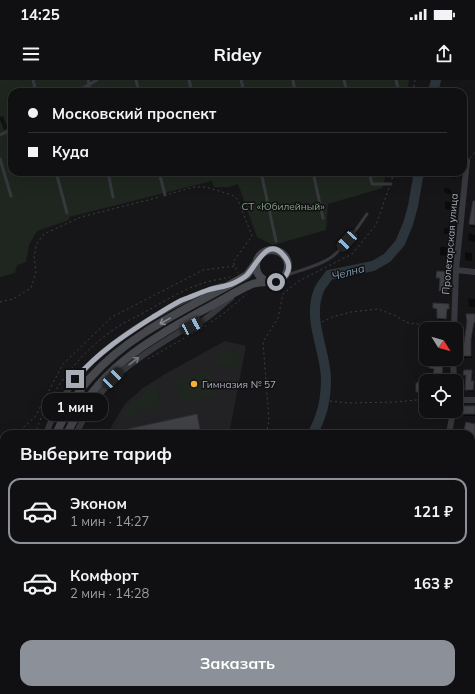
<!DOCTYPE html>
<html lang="ru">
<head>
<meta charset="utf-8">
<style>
  :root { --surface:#101012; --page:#1e1e20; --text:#f1f3f6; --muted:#9c9d9f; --line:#303032; --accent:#8c9099 }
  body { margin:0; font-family:Mulish,sans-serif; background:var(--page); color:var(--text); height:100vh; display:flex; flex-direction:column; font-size:15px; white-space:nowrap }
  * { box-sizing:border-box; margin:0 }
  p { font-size:13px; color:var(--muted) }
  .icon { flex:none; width:22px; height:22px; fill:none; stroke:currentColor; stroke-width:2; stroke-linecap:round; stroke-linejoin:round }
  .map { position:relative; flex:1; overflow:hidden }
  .details { position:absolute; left:0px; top:350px; width:475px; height:264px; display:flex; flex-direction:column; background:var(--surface); border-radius:12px 12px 0 0; box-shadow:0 4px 16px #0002,0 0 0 1px var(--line) }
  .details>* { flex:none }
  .guide { position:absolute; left:8px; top:8px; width:459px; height:88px; border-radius:12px; box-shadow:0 4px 16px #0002,0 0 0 1px var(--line); display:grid; align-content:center; height:88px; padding:0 20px; background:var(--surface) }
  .needle { width:26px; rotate:127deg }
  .tools { position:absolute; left:419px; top:242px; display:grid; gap:8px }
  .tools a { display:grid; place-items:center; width:44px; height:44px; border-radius:8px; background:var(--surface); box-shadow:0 4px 16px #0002,0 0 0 1px var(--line); font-size:20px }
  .end { position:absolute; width:18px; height:18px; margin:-9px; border:5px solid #a8adb8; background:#111; box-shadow:0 0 0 2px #111 }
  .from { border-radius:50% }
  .bubble { position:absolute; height:28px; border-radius:12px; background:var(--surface); box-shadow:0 4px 16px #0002,0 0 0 1px var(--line); font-size:13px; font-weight:700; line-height:28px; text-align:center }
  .car { position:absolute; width:12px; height:24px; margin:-12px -6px; border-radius:5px; box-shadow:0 0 3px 1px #0007; background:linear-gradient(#222 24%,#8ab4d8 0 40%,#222 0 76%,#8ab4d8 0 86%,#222 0) }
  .guide b { display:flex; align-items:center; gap:14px; height:38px; font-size:15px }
  .guide b+b { border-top:1px solid var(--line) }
  .guide i { width:10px; height:10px; background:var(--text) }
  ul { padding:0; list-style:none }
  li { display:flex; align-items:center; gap:12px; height:66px; margin:0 8px 6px; padding:0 12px; border:2px solid transparent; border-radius:12px }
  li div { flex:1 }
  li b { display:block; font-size:15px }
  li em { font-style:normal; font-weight:700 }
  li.active { border-color:var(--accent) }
  li>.icon { width:36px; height:36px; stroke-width:1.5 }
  h2 { padding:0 20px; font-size:18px; line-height:48px }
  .button { display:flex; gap:8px; margin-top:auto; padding:8px 20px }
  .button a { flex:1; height:46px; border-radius:12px; background:var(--accent); color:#fff; font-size:16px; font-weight:700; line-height:46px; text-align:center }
  .status { display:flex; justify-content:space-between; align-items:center; height:28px; padding:0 20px; background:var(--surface); direction:ltr }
  .status svg { height:11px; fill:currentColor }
  header { display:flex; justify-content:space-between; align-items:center; height:52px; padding:0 20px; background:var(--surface); font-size:18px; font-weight:700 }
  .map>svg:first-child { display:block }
</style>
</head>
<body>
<div class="status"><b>14:25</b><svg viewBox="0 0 49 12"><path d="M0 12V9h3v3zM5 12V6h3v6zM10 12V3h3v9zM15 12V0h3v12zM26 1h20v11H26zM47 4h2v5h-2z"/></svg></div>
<header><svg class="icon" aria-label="menu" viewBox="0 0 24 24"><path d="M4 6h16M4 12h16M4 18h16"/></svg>Ridey<svg class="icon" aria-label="share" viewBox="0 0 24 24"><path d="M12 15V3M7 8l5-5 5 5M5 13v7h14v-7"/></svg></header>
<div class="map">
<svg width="475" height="614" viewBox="0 0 475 614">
  <rect width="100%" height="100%" fill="#161618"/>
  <path fill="#222225" d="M225,261L246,266L229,354H107L125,324L143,308L165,294Z"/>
  <path fill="#1e261f" d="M0,0H409L407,12H12V92H386L383,108L328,124L326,150L273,165L257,157L238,104L229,107H214L212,101L69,137V140L37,151L29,165L26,182L17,185L15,193L0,197Z
    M220,269L241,274L238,288L216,283Z
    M210,291L215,315L180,323L175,299Z
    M157,302L160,327L138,332L134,321L136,336L123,339L122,333L134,320Z"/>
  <path fill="#0007" d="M3,36L8,48L4,50L0,40V37Z
    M449,92H456V98L449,97Z
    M444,108L451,109V114L445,113Z
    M445,121L453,123V130L445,129Z
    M473,126H475V147H471L470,144Z
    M444,148L450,149V154H444Z
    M469,153L475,155V162L468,160Z
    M440,167H447V176L440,175Z
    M465,172L472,173V181L465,180Z
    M448,193L447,212H441V200L437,198Z
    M468,218L475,219V227H469Z
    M448,225L449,231H447L446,240H439L438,230H435L434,228Z
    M475,235L472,262V278H464L462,264H465Z
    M433,279H444L442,298H444L445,301H434L435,290H431L430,288Z
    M471,291L472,302L474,303L473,312L467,311V296L464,295Z
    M426,304V313H418L417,311Z
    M475,327V336H465L463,334Z
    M197,335L202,354H131Z
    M475,345V365L471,364V354L467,353L466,350Z
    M475,483V495L472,493Z
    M474,508H475V516L473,514Z
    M4,593V610H7L2,612L0,608V594Z
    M40,610H52L54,614H42Z
    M153,610H169L160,614H155Z
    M213,610H229L231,614H212V613L214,612Z
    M248,610H259L260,614H249Z
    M324,612L326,614H318Z"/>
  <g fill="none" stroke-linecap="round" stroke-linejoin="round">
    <path stroke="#2c353c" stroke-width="10" d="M433,12L436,0
      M313,354C315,348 318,343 320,337C325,324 326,311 326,298C325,269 307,239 319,210C321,205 326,200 329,195L373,186L387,178L400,163L408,144L413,126L419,92
      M423,610L428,614"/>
  </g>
  <path fill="#404145" stroke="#303034" d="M473,121H475V145L469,144Z
    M437,191L448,192L447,211H439L440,198H436Z
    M433,223L449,224V229H447L446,239L437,238V229L433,228Z
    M466,234H475V242H474L471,259V276H462L463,268L461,267V263H464L467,242Z
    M430,279L443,280L442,297H444V301H433L434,289L429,288Z
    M464,290H472L471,301H474L473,310H465L466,295H463Z
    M426,302V311L416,312V303Z
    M462,326H475V334H462Z
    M197,334L201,354H161L160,352L150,354H130L128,349Z
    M466,342L475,344V363L471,362V354H468L469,351L464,350Z"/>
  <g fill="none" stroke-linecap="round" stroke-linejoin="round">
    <path stroke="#3d3f44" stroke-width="1" stroke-dasharray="2 3" stroke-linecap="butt" d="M413,12L415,0
      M470,78L475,72
      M392,99L393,92
      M169,114L194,107H206L232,115L238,120L252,156L233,182L238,193
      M0,222L13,219L31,208L36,192L34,176L37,163L44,154L81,137L160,117
      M211,242L223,234L247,214
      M322,242L332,237L351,232L378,229L394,235L408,243L449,247
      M148,279L207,245
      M330,321L348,323L396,322L426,319
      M16,354L35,337L63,284L112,237L203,190L235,186
      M35,354C50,309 82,269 122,244C133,238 144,233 154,227C168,219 183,210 198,205C208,201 220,199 230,197
      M266,354L269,341L263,262L278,238L283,214L299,201L352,174L376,145L389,108
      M0,367L4,364
      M0,549L4,551
      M84,610L85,614
      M125,610L127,614
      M172,610L173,614
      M201,610L202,614
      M235,610L237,614
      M268,610L270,614
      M332,610L334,614
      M291,614L300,610
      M364,614L373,610"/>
    <path stroke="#37383d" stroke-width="3" d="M33,0L36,12
      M88,0L91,12
      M136,0L139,12
      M189,0L192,12
      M241,0L244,12
      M293,0L295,12
      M344,0L347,12
      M396,0L399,12
      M76,12L97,0
      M0,55L12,49
      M0,79L11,116
      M56,92L67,133
      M108,92L113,117
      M159,92L165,115
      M211,92V93
      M261,92L276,161
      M313,92L323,138
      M369,92L372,104H391
      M287,195C301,190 322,185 333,176C347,164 357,148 367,134
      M65,610L66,614
      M132,610L134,614
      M347,610L349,614
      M139,614L149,610"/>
    <path stroke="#37383d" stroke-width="6" d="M456,190L475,192
      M454,249L456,190L467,81
      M453,279L454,301
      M456,320H475
      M46,354C66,298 101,269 150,239C173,225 196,213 222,206
      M76,354C100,302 130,282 178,253C186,248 196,244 205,239C214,233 222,225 231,218
      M449,354L453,331
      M471,432L475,433
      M471,498L475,499
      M0,563L4,562
      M93,610L94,614
      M116,610L118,614"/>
    <path stroke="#45474d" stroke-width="8" d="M256 186a16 16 0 1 1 32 0a16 16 0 1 1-32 0Z
      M56,354C65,334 76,313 91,297C132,251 194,226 247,195L256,183
      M67,354C96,289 148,261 207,228C221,221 236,211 250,205C256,202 263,202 268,202
      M99,610L101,614
      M109,610L110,614"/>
  </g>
  <defs><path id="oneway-shaft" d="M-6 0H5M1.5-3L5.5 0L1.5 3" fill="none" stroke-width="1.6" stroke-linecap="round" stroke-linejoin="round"/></defs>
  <use stroke="#858993" href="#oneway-shaft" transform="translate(165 241) rotate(151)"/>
  <use stroke="#757881" href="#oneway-shaft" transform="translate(134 281) rotate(-37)"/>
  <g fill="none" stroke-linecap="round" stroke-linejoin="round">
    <path stroke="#a8adb8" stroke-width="5" d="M75,299C99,272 123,256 153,237C163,231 172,225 182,220C191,217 199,213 208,210C216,207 226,207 234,203C238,201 244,198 247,195C256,186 268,155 284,176C293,186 288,198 276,202"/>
  </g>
  <circle fill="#f2b134" stroke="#111113" stroke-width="1.5" cx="194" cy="304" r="4"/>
  <g text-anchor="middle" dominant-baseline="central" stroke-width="3" stroke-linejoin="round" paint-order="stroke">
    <g font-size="10" fill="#7fa381" stroke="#111113">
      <text x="283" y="126">СТ «Юбилейный»</text>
    </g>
    <g font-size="10" fill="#a8adb8" stroke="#111113">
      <text transform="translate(450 164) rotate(-85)">Пролетарская улица</text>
    </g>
    <g font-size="10" fill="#a8adb8" stroke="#111113" text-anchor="start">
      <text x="202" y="304">Гимназия № 57</text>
    </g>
    <g font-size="11" font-style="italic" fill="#7f9bb3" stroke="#111113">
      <text transform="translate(348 192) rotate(-15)">Челна</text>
    </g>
  </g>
</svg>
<div class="tools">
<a><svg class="needle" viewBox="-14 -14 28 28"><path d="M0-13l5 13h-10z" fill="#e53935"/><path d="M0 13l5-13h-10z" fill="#9c9d9f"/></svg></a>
<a><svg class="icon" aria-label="locate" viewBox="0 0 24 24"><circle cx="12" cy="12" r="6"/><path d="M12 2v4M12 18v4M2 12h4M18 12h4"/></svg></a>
</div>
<i class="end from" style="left:276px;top:202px"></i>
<i class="end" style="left:75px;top:299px"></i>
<div class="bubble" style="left:42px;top:313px;width:66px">1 мин</div>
<i class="car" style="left:347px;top:161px;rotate:223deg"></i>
<i class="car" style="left:192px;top:246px;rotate:62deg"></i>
<i class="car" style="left:113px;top:298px;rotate:45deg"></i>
<div class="guide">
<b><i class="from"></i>Московский проспект</b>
<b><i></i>Куда</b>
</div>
<section class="details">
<h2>Выберите тариф</h2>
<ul>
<li class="active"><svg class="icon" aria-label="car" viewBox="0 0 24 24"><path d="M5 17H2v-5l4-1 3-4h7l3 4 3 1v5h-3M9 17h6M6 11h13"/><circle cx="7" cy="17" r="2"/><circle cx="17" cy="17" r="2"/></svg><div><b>Эконом</b><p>1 мин · 14:27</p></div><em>121 ₽</em></li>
<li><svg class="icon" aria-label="car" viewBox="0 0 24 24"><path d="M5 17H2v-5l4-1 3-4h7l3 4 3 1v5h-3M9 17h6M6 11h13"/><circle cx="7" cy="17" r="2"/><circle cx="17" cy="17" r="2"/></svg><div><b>Комфорт</b><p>2 мин · 14:28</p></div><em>163 ₽</em></li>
</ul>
<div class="button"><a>Заказать</a></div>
</section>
</div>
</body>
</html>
